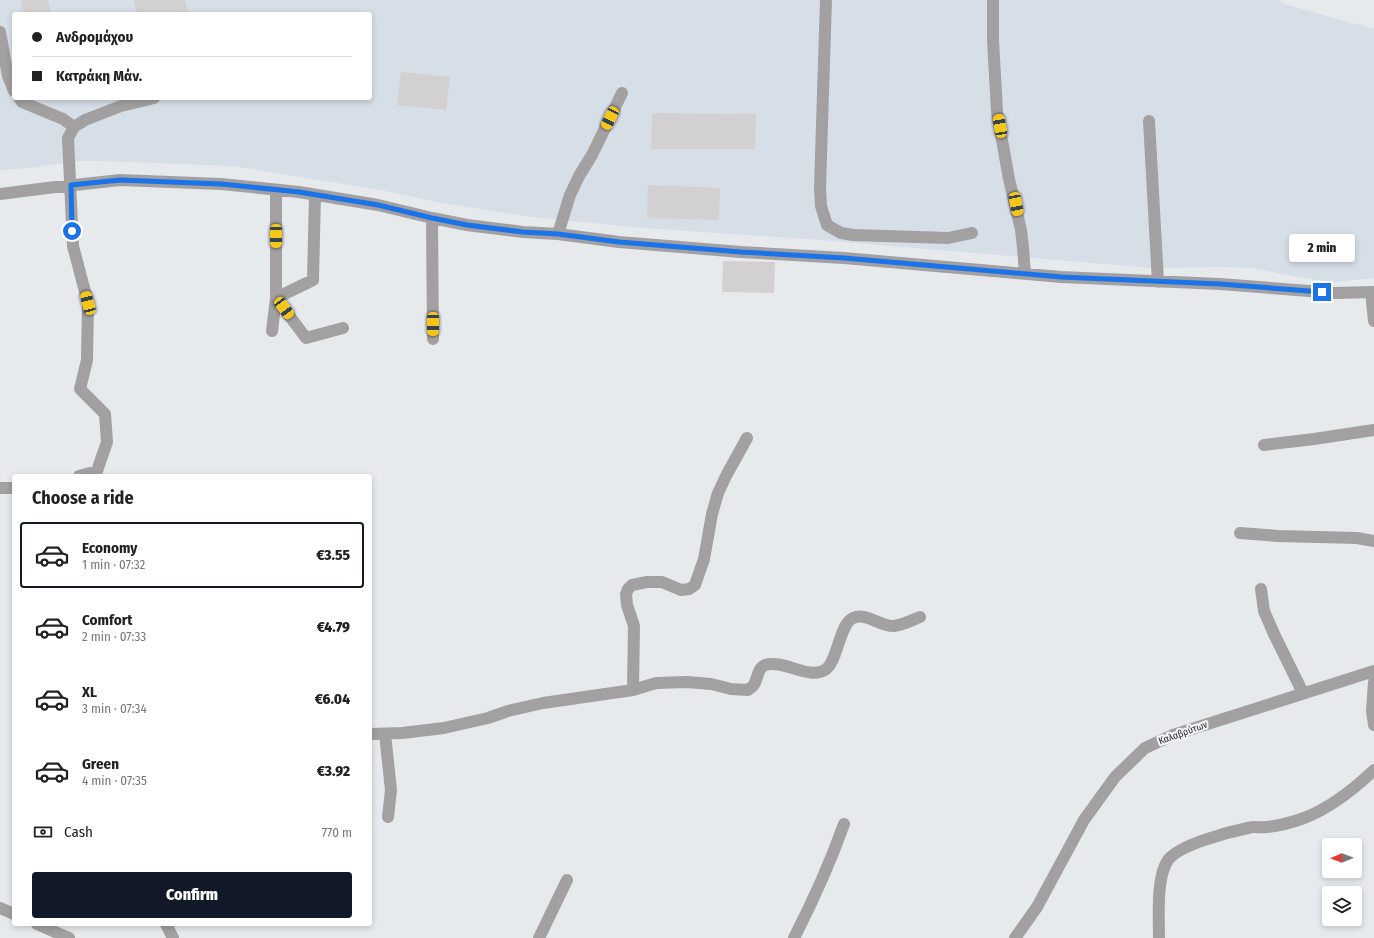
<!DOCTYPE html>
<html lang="en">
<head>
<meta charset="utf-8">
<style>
  :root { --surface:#fff; --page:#f2f2f2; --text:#222; --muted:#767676; --line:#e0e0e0; --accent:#111827 }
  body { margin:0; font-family:"Fira Sans Condensed",sans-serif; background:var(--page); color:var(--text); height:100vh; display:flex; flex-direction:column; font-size:15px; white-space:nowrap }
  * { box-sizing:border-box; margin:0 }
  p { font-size:13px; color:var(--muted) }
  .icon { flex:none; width:22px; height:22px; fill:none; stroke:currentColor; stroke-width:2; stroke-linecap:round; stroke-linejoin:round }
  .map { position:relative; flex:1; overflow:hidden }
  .sheet { position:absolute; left:12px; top:474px; width:360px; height:452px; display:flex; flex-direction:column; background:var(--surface); border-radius:4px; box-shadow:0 2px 6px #0003 }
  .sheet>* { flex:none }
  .hud { position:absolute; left:12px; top:12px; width:360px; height:88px; border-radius:4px; box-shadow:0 2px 6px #0003; display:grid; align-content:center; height:88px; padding:0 20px; background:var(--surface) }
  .needle { width:26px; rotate:269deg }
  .fabs { position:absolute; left:1322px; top:838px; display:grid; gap:8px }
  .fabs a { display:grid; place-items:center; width:40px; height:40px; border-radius:4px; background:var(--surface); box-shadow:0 2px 6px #0003; font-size:20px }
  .end { position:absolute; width:18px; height:18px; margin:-9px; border:5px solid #1a73e8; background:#fff; box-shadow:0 0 0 2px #fff }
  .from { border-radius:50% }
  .bubble { position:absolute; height:28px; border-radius:4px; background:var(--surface); box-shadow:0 2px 6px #0003; font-size:13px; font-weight:800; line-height:28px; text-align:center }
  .car { position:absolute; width:12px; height:24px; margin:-12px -6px; border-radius:5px; box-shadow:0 0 3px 1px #0007; background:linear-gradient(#f5c518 24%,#345 0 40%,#f5c518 0 76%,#345 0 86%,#f5c518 0) }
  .hud b { display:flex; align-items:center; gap:14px; height:38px; font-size:15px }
  .hud b+b { border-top:1px solid var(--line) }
  .hud i { width:10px; height:10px; background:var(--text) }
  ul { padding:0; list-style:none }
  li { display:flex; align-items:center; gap:12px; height:66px; margin:0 8px 6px; padding:0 12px; border:2px solid transparent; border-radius:4px }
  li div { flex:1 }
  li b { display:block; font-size:15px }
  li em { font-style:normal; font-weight:800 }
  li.selected { border-color:var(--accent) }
  li>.icon { width:36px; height:36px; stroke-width:1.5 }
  h2 { padding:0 20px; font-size:18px; line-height:48px }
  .pay { display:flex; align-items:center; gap:10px; height:44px; padding:0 20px; font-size:15px }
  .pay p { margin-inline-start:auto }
  .action { display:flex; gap:8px; margin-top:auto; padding:8px 20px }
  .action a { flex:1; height:46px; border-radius:4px; background:var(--accent); color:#fff; font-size:16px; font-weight:800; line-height:46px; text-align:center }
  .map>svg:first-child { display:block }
</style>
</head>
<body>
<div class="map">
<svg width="1374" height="938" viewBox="0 0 1374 938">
  <rect width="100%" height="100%" fill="#e7eaed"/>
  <path fill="#d6dee7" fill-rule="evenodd" d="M0,0H1280L1284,4L1374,29V278L1335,282L1310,279L1252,268L1223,267L1152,268L820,240L643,228L531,217L442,203L380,190L233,166L99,161H78L28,168L0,170ZM14,14H370V98H14Z"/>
  <path fill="#d3d0d2" d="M21,0H48L51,14H24Z
    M134,0H185L188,14H137Z
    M401,72L450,77L446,110L397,105Z
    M652,113L756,114L755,149H651Z
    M648,185L720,188L719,220L647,218Z
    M723,261L775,262L774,293L722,292Z"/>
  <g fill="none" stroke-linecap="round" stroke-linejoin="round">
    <path stroke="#a2a0a0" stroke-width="12" d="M826,0L820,188L821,206L827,225L841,233L853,235L948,238L972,233
      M993,0V40L997,112L1009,179L1021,230L1023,247L1025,274
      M0,32L8,76L14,91
      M19,98L22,102L63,119L74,127
      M1149,121L1158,282
      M0,194L47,188L120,180L221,184L299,192L378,205L432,218L467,225L523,232L558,234L619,242L741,252L844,258L1061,277L1220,284L1335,293L1374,292
      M432,218L433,339
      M558,234L570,195L579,176L592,155L622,93
      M1371,292L1374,321
      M276,298L313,280L315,195
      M276,298L306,338L343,328
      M272,331L276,298V190
      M1264,445L1314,439L1374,430
      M79,476L97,471L107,442L105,414L80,389L87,360L88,303L73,246L68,138L74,127L85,120L121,106L154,98
      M0,488H14
      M1240,533L1278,536L1357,538L1374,541
      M1261,589L1264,611L1274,634L1303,693
      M1374,682L1372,711L1374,725
      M633,690L634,626L627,605L626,594L628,589L632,585L647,582H662L681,590L689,589L695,585L704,559L712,514L718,493L727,474L747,438
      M370,734L402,733L444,728L488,718L508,711L543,703L633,690L656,683L687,682L711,684L731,689L748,690C750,688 752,687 753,686C758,680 757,668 765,665C783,659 809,680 825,670C838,662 839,624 853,618C867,612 880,627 894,626C903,625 912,620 920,617
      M385,734L391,790L388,817
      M0,908L14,914
      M37,924L69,938
      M166,924L173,938
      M539,938L567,880
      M794,938C813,901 830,863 844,824
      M1015,938L1037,907L1084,820L1115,777L1145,748L1173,735L1374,671
      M1159,938C1159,918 1156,877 1168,860C1179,845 1228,832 1248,828C1254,826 1260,828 1266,827C1279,826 1293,822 1304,818C1330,808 1354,789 1374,770"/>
  </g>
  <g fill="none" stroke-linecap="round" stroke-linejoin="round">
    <path stroke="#1a73e8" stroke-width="5" d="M72,231L71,185L120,180L221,184L299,192L378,205L432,218L467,225L523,232L558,234L619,242L741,252L844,258L1061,277L1220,284L1322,292"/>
  </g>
  <g text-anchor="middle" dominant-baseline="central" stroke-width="4" stroke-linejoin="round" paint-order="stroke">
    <g font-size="10" fill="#272829" stroke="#f4f7fa">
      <text transform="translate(1183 733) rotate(-20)">Καλαβρύτων</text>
    </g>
  </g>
</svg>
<div class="fabs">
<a><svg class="needle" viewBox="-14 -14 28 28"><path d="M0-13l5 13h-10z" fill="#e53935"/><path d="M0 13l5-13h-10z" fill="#767676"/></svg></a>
<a><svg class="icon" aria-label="layers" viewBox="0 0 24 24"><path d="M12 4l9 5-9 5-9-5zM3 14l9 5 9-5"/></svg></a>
</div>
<i class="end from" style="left:72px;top:231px"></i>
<i class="end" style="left:1322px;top:292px"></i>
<div class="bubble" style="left:1289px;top:234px;width:66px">2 min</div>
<i class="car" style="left:610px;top:118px;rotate:206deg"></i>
<i class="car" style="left:1000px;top:126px;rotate:350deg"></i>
<i class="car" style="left:1016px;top:204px;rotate:169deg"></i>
<i class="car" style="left:276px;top:236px;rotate:180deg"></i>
<i class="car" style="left:88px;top:303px;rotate:345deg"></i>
<i class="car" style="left:284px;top:308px;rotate:143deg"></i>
<i class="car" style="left:433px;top:324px;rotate:180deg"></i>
<div class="hud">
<b><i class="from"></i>Ανδρομάχου</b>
<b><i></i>Κατράκη Μάν.</b>
</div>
<section class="sheet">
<h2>Choose a ride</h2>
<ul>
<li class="selected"><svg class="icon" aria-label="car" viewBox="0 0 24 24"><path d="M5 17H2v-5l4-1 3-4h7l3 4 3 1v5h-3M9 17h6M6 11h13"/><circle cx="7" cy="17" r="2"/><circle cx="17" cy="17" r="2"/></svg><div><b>Economy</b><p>1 min · 07:32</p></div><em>€3.55</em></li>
<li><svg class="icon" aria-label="car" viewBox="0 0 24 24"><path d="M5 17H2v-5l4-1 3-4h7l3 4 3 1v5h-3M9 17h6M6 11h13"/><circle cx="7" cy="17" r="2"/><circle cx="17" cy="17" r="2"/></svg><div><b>Comfort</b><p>2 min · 07:33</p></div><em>€4.79</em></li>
<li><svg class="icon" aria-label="car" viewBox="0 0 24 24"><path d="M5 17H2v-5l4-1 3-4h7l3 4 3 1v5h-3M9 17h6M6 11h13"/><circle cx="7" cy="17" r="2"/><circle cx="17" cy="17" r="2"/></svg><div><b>XL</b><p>3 min · 07:34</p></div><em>€6.04</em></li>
<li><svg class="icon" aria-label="car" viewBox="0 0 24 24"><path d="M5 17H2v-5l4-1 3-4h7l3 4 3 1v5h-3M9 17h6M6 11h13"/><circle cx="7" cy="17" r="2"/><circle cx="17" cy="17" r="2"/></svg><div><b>Green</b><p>4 min · 07:35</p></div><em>€3.92</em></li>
</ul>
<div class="pay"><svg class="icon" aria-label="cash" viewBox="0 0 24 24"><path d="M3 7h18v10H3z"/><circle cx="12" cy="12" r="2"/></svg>Cash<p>770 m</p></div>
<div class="action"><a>Confirm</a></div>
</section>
</div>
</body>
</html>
